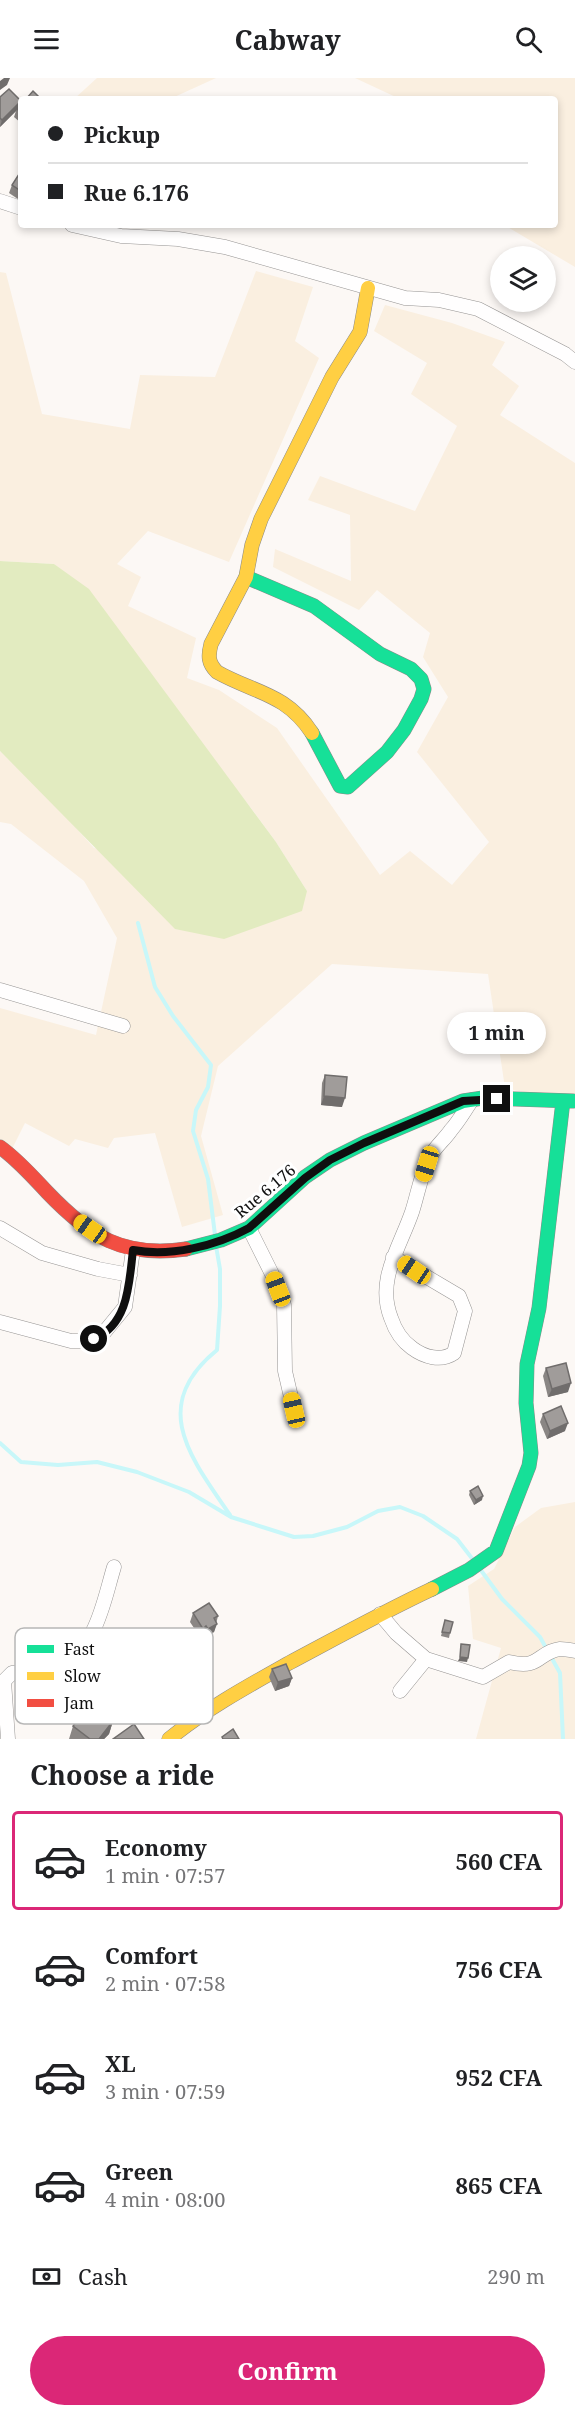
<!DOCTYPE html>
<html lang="en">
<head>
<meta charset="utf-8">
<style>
  :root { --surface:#fff; --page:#f6f6f6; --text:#202124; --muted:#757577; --line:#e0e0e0; --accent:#db2777 }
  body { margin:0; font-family:"Noto Serif",serif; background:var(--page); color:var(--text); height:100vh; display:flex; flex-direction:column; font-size:22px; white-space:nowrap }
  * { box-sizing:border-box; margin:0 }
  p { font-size:20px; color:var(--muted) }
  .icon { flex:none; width:33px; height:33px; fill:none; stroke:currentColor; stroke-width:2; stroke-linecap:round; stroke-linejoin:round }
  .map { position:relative; height:1661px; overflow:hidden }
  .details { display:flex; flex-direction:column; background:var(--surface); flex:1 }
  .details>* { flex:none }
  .guide { position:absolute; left:18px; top:18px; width:540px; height:132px; border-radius:6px; box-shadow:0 3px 9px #0003; display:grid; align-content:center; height:132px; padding:0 30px; background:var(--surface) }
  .tools { position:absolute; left:490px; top:168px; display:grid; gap:12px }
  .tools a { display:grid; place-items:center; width:66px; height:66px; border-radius:50%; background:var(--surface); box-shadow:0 3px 9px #0003; font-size:30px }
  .end { position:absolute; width:27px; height:27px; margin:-14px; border:8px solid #0f0f0f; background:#fff; box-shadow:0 0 0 3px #fff }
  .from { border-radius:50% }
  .bubble { position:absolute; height:42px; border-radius:21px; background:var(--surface); box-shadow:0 3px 9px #0003; font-size:20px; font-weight:700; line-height:42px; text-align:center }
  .car { position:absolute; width:18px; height:36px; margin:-18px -9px; border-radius:8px; box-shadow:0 0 4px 2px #0007; background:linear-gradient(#f5c518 24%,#345 0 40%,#f5c518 0 76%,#345 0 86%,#f5c518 0) }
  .guide b { display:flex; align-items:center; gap:21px; height:57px; font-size:22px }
  .guide b+b { border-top:2px solid var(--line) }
  .guide i { width:15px; height:15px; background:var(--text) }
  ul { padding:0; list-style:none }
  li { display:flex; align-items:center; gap:18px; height:99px; margin:0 12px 9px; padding:0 18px; border:3px solid transparent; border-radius:6px }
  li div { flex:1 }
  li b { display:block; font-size:22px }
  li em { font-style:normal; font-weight:700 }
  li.active { border-color:var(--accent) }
  li>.icon { width:54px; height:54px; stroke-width:1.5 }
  h2 { padding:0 30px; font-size:27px; line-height:72px }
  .pay { display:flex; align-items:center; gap:15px; height:66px; padding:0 30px; font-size:22px }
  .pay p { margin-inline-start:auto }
  .primary-button { display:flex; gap:12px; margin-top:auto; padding:12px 30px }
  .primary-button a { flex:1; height:69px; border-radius:36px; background:var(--accent); color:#fff; font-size:24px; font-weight:700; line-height:69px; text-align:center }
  header { display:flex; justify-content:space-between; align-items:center; height:78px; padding:0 30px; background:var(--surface); font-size:27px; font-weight:700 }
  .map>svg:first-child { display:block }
</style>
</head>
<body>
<header><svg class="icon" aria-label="menu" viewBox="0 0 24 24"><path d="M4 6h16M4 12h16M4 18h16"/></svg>Cabway<svg class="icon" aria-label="search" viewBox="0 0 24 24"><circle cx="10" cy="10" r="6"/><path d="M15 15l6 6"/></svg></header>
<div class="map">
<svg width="575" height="1661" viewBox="0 0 575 1661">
  <rect width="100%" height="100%" fill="#fcf8f5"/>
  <path fill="#faefe0" d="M97,0H216L170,21H74Z
    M355,0H575V189L504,147H555V21H400Z
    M256,193L313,209L295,263L319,280L229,484L148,453L117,486L141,499L128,528L196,560L187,600L219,612L277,650L380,797L410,773L452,807L489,764L417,674L448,619L423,579L430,555L377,512L359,532L273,489L275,471L351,503L350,437L308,422L320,398L415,433L457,348L411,316L427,285L374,253L385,227L452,245L505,264L492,287L519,308L500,337L575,385V1018L529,1015L505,1010L488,896L332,886L218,988L201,1058L223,1137L182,1149L155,1055L114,1060L108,1070L75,1061L69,1068L25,1045L12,1071L0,1064V930L96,957L117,860L84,803L11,746L0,744V673L58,730L94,770L307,813L276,764L251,730L54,486L0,483V194L6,195L42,336L130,351L140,297L215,299Z
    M575,1424V1661H476L501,1570L473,1561L468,1508L494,1491L515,1449L541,1430Z"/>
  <path fill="#e2ebc0" d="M0,483L54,486L89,511L276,764L307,813L302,833L224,861L175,851L0,673Z"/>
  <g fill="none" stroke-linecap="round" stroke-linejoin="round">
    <path stroke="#c8f7f9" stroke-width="4" d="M138,845L155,909L173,938L211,987L208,1009L196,1032L193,1053L208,1101L215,1157
      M216,1168L220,1191V1228L217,1272C148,1328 191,1380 230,1437
      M0,1365L21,1384L58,1387L97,1384L137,1394L189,1414L231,1439L294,1459L313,1458L347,1449L378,1433L400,1429L423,1438L457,1461L474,1483
      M480,1491L502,1521L540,1559L560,1595L563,1661"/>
    <defs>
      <path id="street" d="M0,123L21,130
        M72,147L121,158L178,161L225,169L405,220L439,222L478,231L565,276L575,284
        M0,912L123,948
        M0,1150L42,1175L98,1191L130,1197
        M249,1150L272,1196L284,1227L285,1293L294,1332
        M393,1179L459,1218L465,1233L454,1275C441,1284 424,1279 412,1270C402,1263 395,1252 391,1240C376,1202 400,1169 412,1134C418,1116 421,1094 431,1077C436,1068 445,1061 451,1052C459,1043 465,1032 472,1022
        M0,1244L71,1263H84L102,1257L125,1229L133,1172
        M380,1536L396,1555L426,1581L483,1599L509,1584C541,1592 537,1574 560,1571C564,1571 570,1572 575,1573
        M400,1613L426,1581
        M8,1661L4,1603L12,1595C27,1593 44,1592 58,1587C97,1571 103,1525 114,1489"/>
      <path id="fast" d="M246,499L314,528L380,576L411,591L421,601L424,611L421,621L404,652L387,674L348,709L340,708L312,655
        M186,1171L221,1162L249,1150L305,1099L330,1082L364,1065L463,1023L483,1020L573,1023
        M432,1511L469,1492L496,1473L529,1388L531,1375L526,1325L527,1286L539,1230L563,1023"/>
      <path id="slow" d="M312,655C286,615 254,615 217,594C208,585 208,578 211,566L246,499L252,467L261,441L332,299L360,254L368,210
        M169,1661C206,1631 248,1608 289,1585C336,1560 383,1534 432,1511"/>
      <path id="jam" d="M0,1069C18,1082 32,1098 47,1114C90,1159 123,1180 186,1171"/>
    </defs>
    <use href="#street" stroke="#969493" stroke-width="15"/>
    <use href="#fast" stroke="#8c8b89" stroke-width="15"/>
    <use href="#slow" stroke="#8c8b89" stroke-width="15"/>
    <use href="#jam" stroke="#8c8b89" stroke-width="15"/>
    <use href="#street" stroke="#fffefe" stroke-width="14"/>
    <use href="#fast" stroke="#16e098" stroke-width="14"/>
    <use href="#slow" stroke="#ffcf43" stroke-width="14"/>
    <use href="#jam" stroke="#f24e42" stroke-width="14"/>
  </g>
  <path fill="#8a8684" d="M0,19L21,23L19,28L21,26V45L14,39L16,33L0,49Z
    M21,93V123L9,115L12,107Z
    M325,997L342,1029L321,1027L322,1005Z
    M546,1290L568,1314L548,1319L543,1298Z
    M543,1336L565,1353L547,1361L540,1344Z
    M470,1413L482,1422L474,1427L469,1417Z
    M193,1535L218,1538L214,1554L205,1559L203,1556L200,1559L190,1544Z
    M445,1542L450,1555L449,1560L441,1558Z
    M272,1591L292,1600L289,1608L275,1613L269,1599Z
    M93,1622L112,1635L109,1640L113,1643L109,1656L104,1661H69L73,1648L92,1627Z"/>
  <path fill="#706d6c" d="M4,0H10L7,7L0,12V3Z
    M21,23L18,31H17L16,33L0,49L2,42Z
    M324,1018L345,1020L342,1029L321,1027Z
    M571,1305L568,1314L548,1319L552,1311Z
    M568,1345L565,1353L547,1361L550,1353Z
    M483,1418L482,1422L474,1427L476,1422Z
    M217,1546L214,1554L205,1559L208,1551Z
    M206,1548L203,1556L200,1559L203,1551Z
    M460,1579L468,1580L467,1584L458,1583Z
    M292,1600L289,1608L275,1613L278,1604Z
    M115,1627L112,1635L107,1643L110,1634Z
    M113,1643L109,1656L104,1661H99Z"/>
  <path fill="#a09c9a" stroke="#706d6c" stroke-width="1.5" d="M9,11L21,23L2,42L0,40V19Z
    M33,13L41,21H26Z
    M21,26V34L17,31Z
    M21,93V113L12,107Z
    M325,997L347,999L345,1020L324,1018Z
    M566,1285L571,1305L552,1311L546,1290Z
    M561,1328L568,1345L550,1353L543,1336Z
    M478,1408L483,1418L476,1422L470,1413Z
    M209,1525L218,1538L214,1540L217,1546L208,1551L206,1548L203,1551L193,1535Z
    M445,1542L453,1544L450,1555L442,1554Z
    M461,1566L470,1567L468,1580L460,1579Z
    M286,1586L292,1600L278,1604L272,1591Z
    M90,1626L113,1643L99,1661H90L73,1648Z
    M134,1646L144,1661H113Z
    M233,1651L239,1661H223L222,1659Z"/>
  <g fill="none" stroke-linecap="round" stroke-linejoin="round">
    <path stroke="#0f0f0f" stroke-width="8" d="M94,1261C129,1246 129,1205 133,1172C170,1179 216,1168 249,1150L305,1100L330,1082L364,1065L463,1023L497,1021"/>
  </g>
  <g text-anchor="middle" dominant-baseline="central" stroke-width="6" stroke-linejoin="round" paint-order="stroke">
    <g font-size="16" fill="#0f0f0f" stroke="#fff">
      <text transform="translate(265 1113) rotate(-40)">Rue 6.176</text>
    </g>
  </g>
  <rect x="15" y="1550" width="198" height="96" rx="9" fill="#fff" stroke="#b7b7b7" stroke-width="1.5"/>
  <rect x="27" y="1567" width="27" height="8" fill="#16e098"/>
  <rect x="27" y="1594" width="27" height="8" fill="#ffcf43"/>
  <rect x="27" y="1621" width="27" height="8" fill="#f24e42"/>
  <g font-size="16" fill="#0f0f0f">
    <text x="64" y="1577">Fast</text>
    <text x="64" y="1604">Slow</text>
    <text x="64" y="1631">Jam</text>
  </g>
</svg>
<div class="tools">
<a><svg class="icon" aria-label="layers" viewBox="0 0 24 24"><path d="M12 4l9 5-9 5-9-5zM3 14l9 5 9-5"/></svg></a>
</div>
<i class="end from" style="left:94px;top:1261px"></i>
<i class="end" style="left:497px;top:1021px"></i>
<div class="bubble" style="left:447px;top:934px;width:99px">1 min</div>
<i class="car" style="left:427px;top:1086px;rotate:197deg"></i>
<i class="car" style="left:90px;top:1151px;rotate:305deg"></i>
<i class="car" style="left:414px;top:1192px;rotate:304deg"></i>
<i class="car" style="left:278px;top:1211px;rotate:339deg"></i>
<i class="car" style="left:294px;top:1332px;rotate:347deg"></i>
<div class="guide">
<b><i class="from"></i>Pickup</b>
<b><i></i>Rue 6.176</b>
</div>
</div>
<section class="details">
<h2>Choose a ride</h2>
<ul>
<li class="active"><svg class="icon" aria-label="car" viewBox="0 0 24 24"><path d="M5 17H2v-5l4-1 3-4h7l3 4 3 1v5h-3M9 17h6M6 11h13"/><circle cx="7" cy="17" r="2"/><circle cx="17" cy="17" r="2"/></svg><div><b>Economy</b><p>1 min · 07:57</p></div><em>560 CFA</em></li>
<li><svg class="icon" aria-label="car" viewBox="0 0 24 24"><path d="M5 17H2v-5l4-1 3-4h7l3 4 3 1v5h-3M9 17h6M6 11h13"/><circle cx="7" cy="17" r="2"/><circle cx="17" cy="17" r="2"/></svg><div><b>Comfort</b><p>2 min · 07:58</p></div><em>756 CFA</em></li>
<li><svg class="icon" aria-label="car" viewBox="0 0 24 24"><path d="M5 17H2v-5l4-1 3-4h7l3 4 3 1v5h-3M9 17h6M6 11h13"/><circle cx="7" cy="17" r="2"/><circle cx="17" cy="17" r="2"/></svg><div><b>XL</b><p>3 min · 07:59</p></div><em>952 CFA</em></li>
<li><svg class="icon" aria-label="car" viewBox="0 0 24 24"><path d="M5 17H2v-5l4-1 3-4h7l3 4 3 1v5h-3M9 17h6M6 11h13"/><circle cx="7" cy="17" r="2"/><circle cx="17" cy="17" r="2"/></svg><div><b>Green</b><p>4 min · 08:00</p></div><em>865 CFA</em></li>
</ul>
<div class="pay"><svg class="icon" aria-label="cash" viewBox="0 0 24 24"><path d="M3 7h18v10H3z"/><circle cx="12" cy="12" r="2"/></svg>Cash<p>290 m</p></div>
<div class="primary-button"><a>Confirm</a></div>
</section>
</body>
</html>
